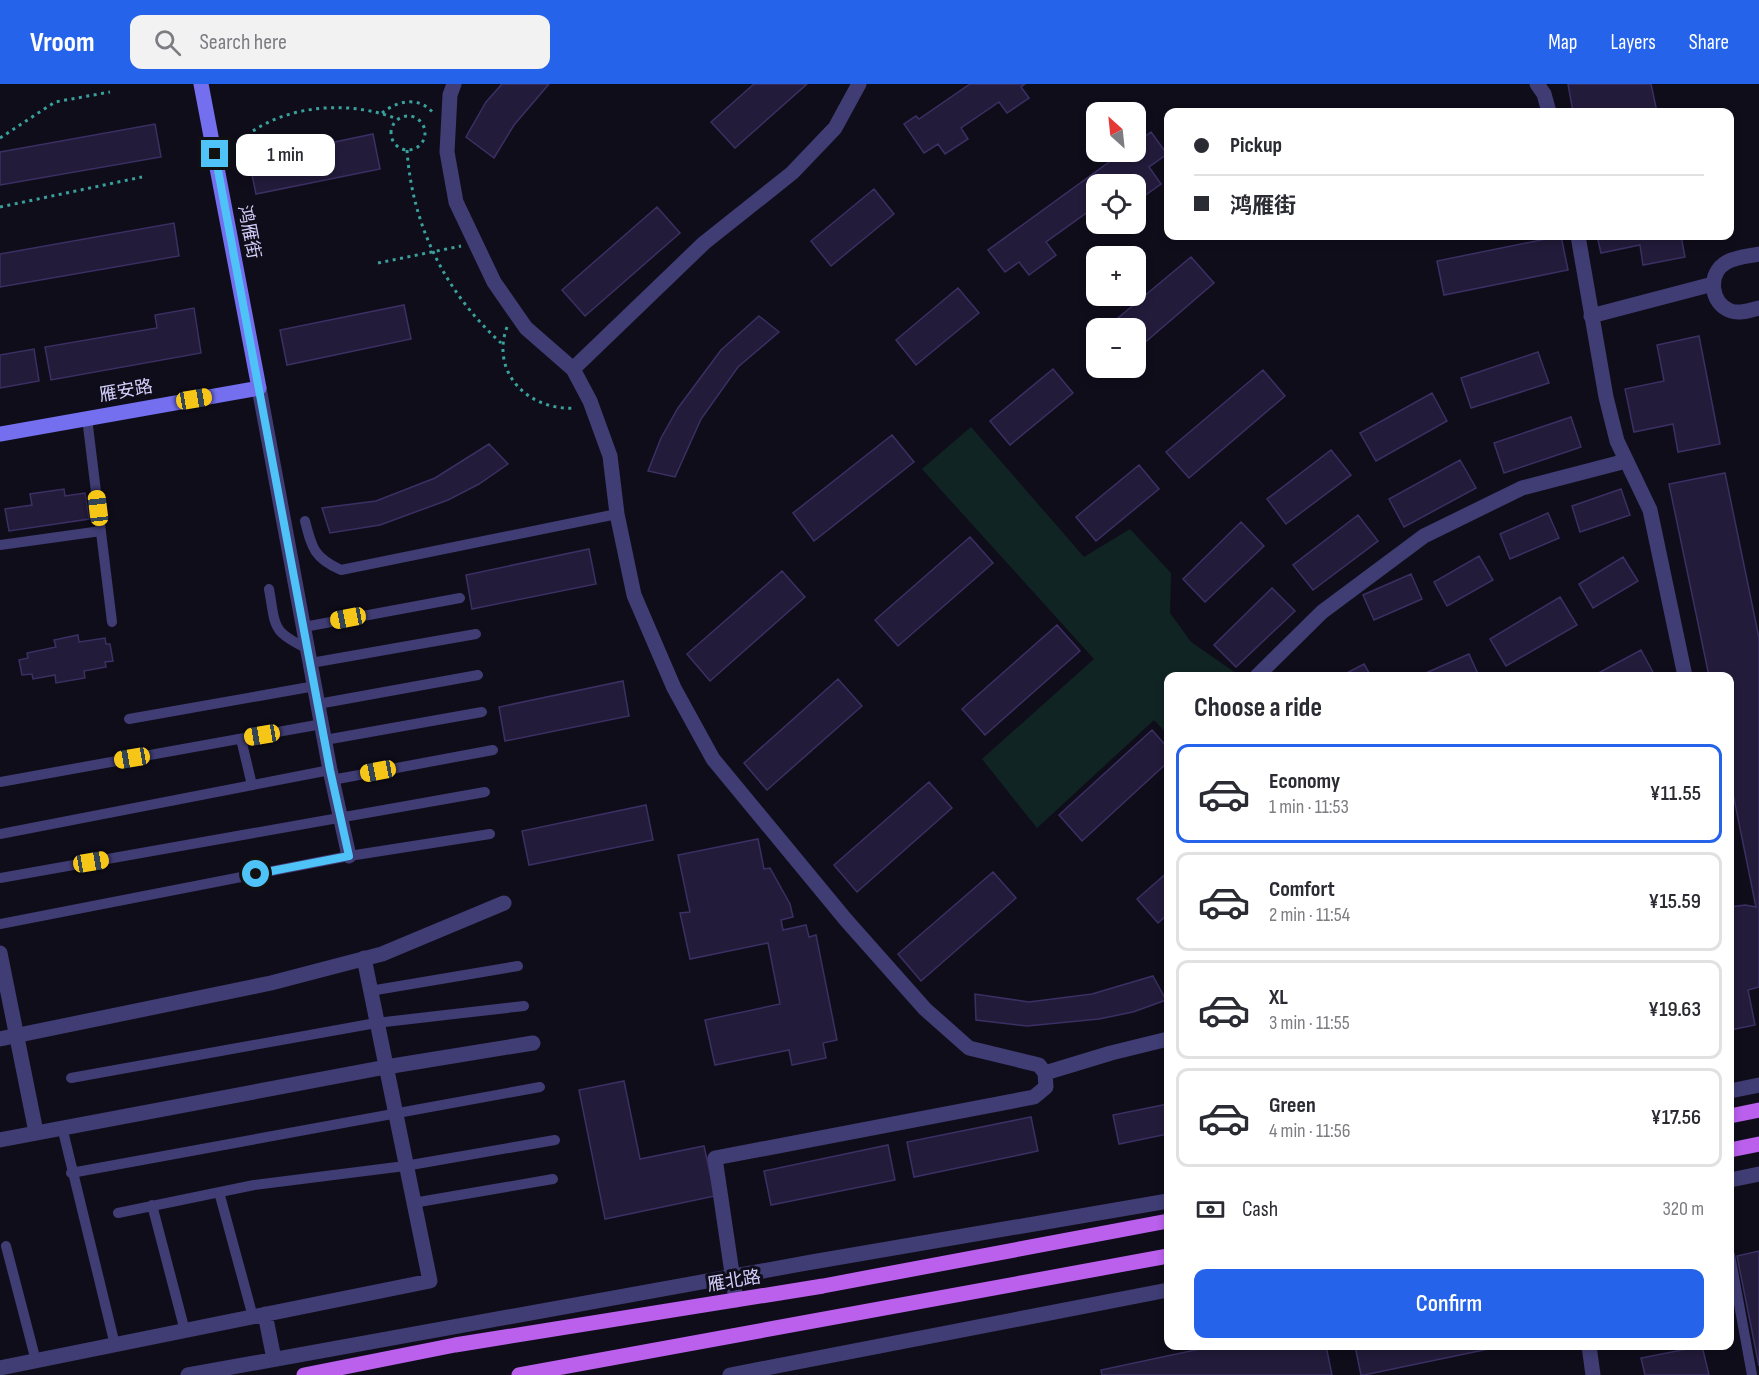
<!DOCTYPE html>
<html lang="en">
<head>
<meta charset="utf-8">
<style>
  :root { --surface:#fff; --page:#f2f2f3; --text:#2b2b33; --muted:#7c7c81; --line:#e1e1e2; --accent:#2563eb }
  body { margin:0; font-family:"Sofia Sans Condensed","Noto Sans SC",sans-serif; background:var(--page); color:var(--text); height:100vh; display:flex; flex-direction:column; font-size:22px; white-space:nowrap }
  * { box-sizing:border-box; margin:0 }
  p { font-size:20px; color:var(--muted) }
  .icon { flex:none; width:33px; height:33px; fill:none; stroke:currentColor; stroke-width:2; stroke-linecap:round; stroke-linejoin:round }
  .map { position:relative; flex:1; overflow:hidden }
  .side { position:absolute; left:1164px; top:588px; width:570px; height:678px; display:flex; flex-direction:column; background:var(--surface); border-radius:12px; box-shadow:0 3px 9px #0003 }
  .side>* { flex:none }
  .guide { position:absolute; left:1164px; top:24px; width:570px; height:132px; border-radius:12px; box-shadow:0 3px 9px #0003; display:grid; align-content:center; height:132px; padding:0 30px; background:var(--surface) }
  .needle { width:39px; rotate:333deg }
  .controls { position:absolute; left:1086px; top:18px; display:grid; gap:12px }
  .controls a { display:grid; place-items:center; width:60px; height:60px; border-radius:12px; background:var(--surface); box-shadow:0 3px 9px #0003; font-size:30px }
  .end { position:absolute; width:27px; height:27px; margin:-14px; border:8px solid #4fc3f7; background:#111; box-shadow:0 0 0 3px #111 }
  .from { border-radius:50% }
  .bubble { position:absolute; height:42px; border-radius:12px; background:var(--surface); box-shadow:0 3px 9px #0003; font-size:20px; font-weight:600; line-height:42px; text-align:center }
  .car { position:absolute; width:18px; height:36px; margin:-18px -9px; border-radius:8px; box-shadow:0 0 4px 2px #0007; background:linear-gradient(#f5c518 24%,#345 0 40%,#f5c518 0 76%,#345 0 86%,#f5c518 0) }
  .guide b { display:flex; align-items:center; gap:21px; height:57px; font-size:22px }
  .guide b+b { border-top:2px solid var(--line) }
  .guide i { width:15px; height:15px; background:var(--text) }
  ul { padding:0; list-style:none }
  li { display:flex; align-items:center; gap:18px; height:99px; margin:0 12px 9px; padding:0 18px; border:3px solid var(--line); border-radius:12px }
  li div { flex:1 }
  li b { display:block; font-size:22px }
  li em { font-style:normal; font-weight:600 }
  li.on { border-color:var(--accent) }
  li>.icon { width:54px; height:54px; stroke-width:1.5 }
  h2 { padding:0 30px; font-size:27px; line-height:72px }
  .pay { display:flex; align-items:center; gap:15px; height:66px; padding:0 30px; font-size:22px }
  .pay p { margin-inline-start:auto }
  .cta { display:flex; gap:12px; margin-top:auto; padding:12px 30px }
  .cta a { flex:1; height:69px; border-radius:12px; background:var(--accent); color:#fff; font-size:24px; font-weight:600; line-height:69px; text-align:center }
  header { display:flex; align-items:center; gap:36px; box-sizing:border-box; height:84px; padding:0 30px; background:var(--accent); color:#fff }
  header strong { font-size:28px }
  nav { display:flex; gap:33px; margin-inline-start:auto; font-size:21px }
  .search { width:420px; height:54px; background:var(--page); display:flex; align-items:center; gap:15px; box-sizing:border-box; padding:0 21px; border-radius:12px; color:var(--muted); font-size:22px }
  .map>svg:first-child { display:block }
</style>
</head>
<body>
<header>
<strong>Vroom</strong>
<div class="search"><svg class="icon" aria-label="search" viewBox="0 0 24 24"><circle cx="10" cy="10" r="6"/><path d="M15 15l6 6"/></svg>Search here</div>
<nav><a>Map</a><a>Layers</a><a>Share</a></nav>
</header>
<div class="map">
<svg width="1759" height="1291" viewBox="0 0 1759 1291">
  <rect width="100%" height="100%" fill="#100d1b"/>
  <path fill="#112424" d="M971,343L1084,473L1130,445L1171,489L1170,529L1191,558L1240,592H1168V651L1154,636L1037,744L982,675L1094,575L922,385Z"/>
  <path fill="#221b3a" stroke="#3b3063" stroke-width="1.5" d="M502,0H549L514,41L494,74L466,53L486,18Z
    M754,0H807L735,64L711,38Z
    M970,0H1025L1021,3L1029,14L1007,29L999,18L961,44L968,55L945,70L938,60L924,69L904,40L916,32L919,35Z
    M1568,0H1651L1657,28H1613V25L1573,28Z
    M155,40L161,73L0,101V68Z
    M1151,48L1167,70L1149,83L1161,100L1140,115L1136,109V100H1096V122L1046,158L1056,171L1029,191L1019,178L1005,188L988,166L1123,68H1136V59Z
    M373,50L380,85L256,110L249,76Z
    M874,105L894,130L831,182L811,157Z
    M657,123L680,149L585,232L562,206Z
    M174,139L179,172L0,203V170Z
    M1561,152L1568,186L1444,211L1437,177Z
    M1597,152H1681L1685,173L1643,181L1640,161L1601,169Z
    M1191,173L1214,199L1136,266V244H1106Z
    M958,204L979,229L916,281L896,256Z
    M404,221L411,255L287,281L280,246Z
    M194,224L201,269L51,296L45,263L157,244L155,231Z
    M759,232L779,248L738,283L701,335L675,393L648,387L661,354L678,324L721,266Z
    M1699,252L1720,360L1678,368L1673,340L1634,348L1625,305L1664,297L1657,261Z
    M34,265L39,297L0,304V271Z
    M1538,268L1549,299L1471,324L1461,294Z
    M1053,285L1073,309L1010,361L990,337Z
    M1263,286L1285,312L1189,394L1166,368Z
    M1432,309L1447,337L1376,377L1360,349Z
    M1571,333L1581,363L1504,389L1494,359Z
    M892,351L914,378L814,457L793,429Z
    M489,360L508,380L479,400L448,416L380,441L330,449L322,424L376,417L435,394Z
    M1331,366L1351,391L1286,440L1267,415Z
    M1460,376L1476,404L1404,443L1389,415Z
    M1139,381L1159,405L1096,457L1076,433Z
    M1725,389L1759,554V903L1748,906L1755,941L1730,946V823L1745,821L1756,823L1730,695V592H1709L1669,400Z
    M64,405L65,412L85,409L89,435L9,447L5,425L32,421L30,410Z
    M1621,405L1630,431L1580,448L1572,422Z
    M1548,429L1559,454L1510,475L1500,450Z
    M1358,431L1378,457L1313,506L1293,481Z
    M1241,438L1264,462L1205,518L1183,495Z
    M970,453L993,479L898,562L875,536Z
    M589,465L596,500L472,525L466,491Z
    M1479,472L1493,496L1447,522L1434,498Z
    M1623,473L1638,497L1593,524L1579,500Z
    M782,487L805,513L710,597L687,570Z
    M1411,490L1422,515L1374,536L1363,511Z
    M1272,504L1295,527L1236,583L1214,561Z
    M1560,513L1577,541L1506,582L1490,555Z
    M1057,541L1080,567L985,651L962,625Z
    M78,551L79,558L105,554L106,560H110L113,577L105,578L106,583L84,587L85,594L56,599L55,591L33,595L32,590L22,591L19,576L28,574L27,569L56,563L54,556Z
    M1641,566L1655,592H1593Z
    M1469,570L1479,592H1419Z
    M1364,580L1371,592H1341Z
    M838,595L862,622L767,706L744,679Z
    M623,597L629,632L505,657L499,623Z
    M1152,646L1168,664V678L1082,757L1059,731Z
    M929,698L952,724L857,808L834,781Z
    M646,721L653,756L529,781L522,747Z
    M758,755L764,785L770,784L790,820L793,833L781,836L783,846L806,841L809,853L816,851L837,956L823,959L826,974L792,981L789,966L715,981L705,936L780,920L768,859L690,875L680,829L690,828L678,771Z
    M993,788L1016,814L921,897L898,870Z
    M1168,788V830L1158,839L1137,815Z
    M1153,892L1166,916L1133,928L1099,935L1027,942L976,936L975,910L1029,918L1092,910Z
    M624,997L640,1075L704,1062L715,1112L605,1135L579,1006Z
    M1168,1020V1050L1119,1060L1113,1031Z
    M1031,1033L1038,1067L914,1093L907,1058Z
    M888,1061L895,1096L771,1121L764,1087Z
    M1759,1167V1282L1737,1172Z
    M1214,1262H1326L1332,1291H1102L1101,1286Z
    M1355,1262H1503L1364,1291H1361Z
    M1702,1262L1709,1291H1645L1641,1274Z"/>
  <g fill="none" stroke-linecap="round" stroke-linejoin="round">
    <path stroke="#39a19c" stroke-width="3" stroke-dasharray="3 4.5" stroke-linecap="butt" d="M382,29C398,16 420,12 434,30
      M391 49a17 17 0 1 1 34 0a17 17 0 1 1-34 0Z
      M253,47C293,20 353,17 397,35
      M0,54L55,18L110,8
      M407,66C412,141 445,208 501,259
      M0,123L142,93
      M378,179L461,162
      M507,243C490,289 529,327 575,324"/>
    <path stroke="#403d75" stroke-width="10" d="M87,334L112,538
      M305,437C312,464 314,474 341,486L617,430
      M0,461L101,447
      M269,505C276,544 271,547 308,565
      M304,543L460,514
      M311,579L476,550
      M318,620L478,591
      M129,635L315,602
      M241,655L252,701
      M325,656L482,628
      M332,696L493,666
      M0,698L322,640
      M0,750L330,686
      M0,794L485,708
      M0,840L349,772L490,750
      M370,907L518,882
      M71,994L376,939L524,922
      M62,1043L115,1261
      M71,1089L540,1003
      M219,1108L253,1233
      M413,1119L553,1095
      M152,1121L185,1247
      M118,1129L254,1101L405,1082L555,1056
      M6,1162L36,1277
      M1730,1171L1752,1291"/>
    <path stroke="#403d75" stroke-width="15" d="M454,0L450,11L447,68L456,118L494,198L526,244L573,285L590,317L610,372L617,430L634,511L674,604L713,675L846,836L925,925L969,964L1039,981L1045,989L1046,1003L1034,1013L715,1074L736,1216
      M1537,0L1544,10L1549,28
      M1578,152L1606,313L1617,357L1650,426L1685,592
      M1759,170C1749,172 1736,173 1727,178C1707,189 1710,220 1731,227C1740,230 1750,226 1759,224
      M1591,232L1713,200
      M573,285L704,159L792,89L835,44L859,0
      M259,304L330,686L349,772
      M1257,592L1322,528L1424,452L1522,404L1626,377
      M0,869L36,1048
      M0,955L271,899L382,870L504,819
      M1045,989L1111,969L1168,955
      M1730,1007L1759,1001
      M0,1056L386,983L533,959
      M1730,1096L1759,1090
      M265,1230L274,1275
      M1589,1262L1593,1291
      M0,1284L430,1197L364,874
      M188,1291L812,1178L1168,1117
      M730,1291L1168,1206"/>
    <path stroke="#736fef" stroke-width="15" d="M0,350L259,304L201,0"/>
    <path stroke="#ba60ed" stroke-width="15" d="M1730,1032L1759,1026
      M1730,1066L1759,1060
      M304,1291L455,1261L823,1202L1168,1137
      M519,1291L1168,1172"/>
  </g>
  <g fill="none" stroke-linecap="round" stroke-linejoin="round">
    <path stroke="#4fc3f7" stroke-width="8" d="M215,70L330,686L349,772L256,790"/>
  </g>
  <g text-anchor="middle" dominant-baseline="central" stroke-width="6" stroke-linejoin="round" paint-order="stroke">
    <g font-size="18" fill="#d2cdf9" stroke="#100d1b">
      <text transform="translate(249 148) rotate(79)">鸿雁街</text>
      <text transform="translate(126 307) rotate(-10)">雁安路</text>
      <text transform="translate(734 1197) rotate(-9)">雁北路</text>
    </g>
  </g>
</svg>
<div class="controls">
<a><svg class="needle" viewBox="-14 -14 28 28"><path d="M0-13l5 13h-10z" fill="#e53935"/><path d="M0 13l5-13h-10z" fill="#7c7c81"/></svg></a>
<a><svg class="icon" aria-label="locate" viewBox="0 0 24 24"><circle cx="12" cy="12" r="6"/><path d="M12 2v4M12 18v4M2 12h4M18 12h4"/></svg></a>
<a>+</a>
<a>−</a>
</div>
<i class="end from" style="left:256px;top:790px"></i>
<i class="end" style="left:215px;top:70px"></i>
<div class="bubble" style="left:236px;top:50px;width:99px">1 min</div>
<i class="car" style="left:194px;top:315px;rotate:80deg"></i>
<i class="car" style="left:98px;top:424px;rotate:353deg"></i>
<i class="car" style="left:348px;top:534px;rotate:259deg"></i>
<i class="car" style="left:262px;top:651px;rotate:260deg"></i>
<i class="car" style="left:132px;top:674px;rotate:260deg"></i>
<i class="car" style="left:378px;top:687px;rotate:259deg"></i>
<i class="car" style="left:91px;top:778px;rotate:80deg"></i>
<div class="guide">
<b><i class="from"></i>Pickup</b>
<b><i></i>鸿雁街</b>
</div>
<section class="side">
<h2>Choose a ride</h2>
<ul>
<li class="on"><svg class="icon" aria-label="car" viewBox="0 0 24 24"><path d="M5 17H2v-5l4-1 3-4h7l3 4 3 1v5h-3M9 17h6M6 11h13"/><circle cx="7" cy="17" r="2"/><circle cx="17" cy="17" r="2"/></svg><div><b>Economy</b><p>1 min · 11:53</p></div><em>¥11.55</em></li>
<li><svg class="icon" aria-label="car" viewBox="0 0 24 24"><path d="M5 17H2v-5l4-1 3-4h7l3 4 3 1v5h-3M9 17h6M6 11h13"/><circle cx="7" cy="17" r="2"/><circle cx="17" cy="17" r="2"/></svg><div><b>Comfort</b><p>2 min · 11:54</p></div><em>¥15.59</em></li>
<li><svg class="icon" aria-label="car" viewBox="0 0 24 24"><path d="M5 17H2v-5l4-1 3-4h7l3 4 3 1v5h-3M9 17h6M6 11h13"/><circle cx="7" cy="17" r="2"/><circle cx="17" cy="17" r="2"/></svg><div><b>XL</b><p>3 min · 11:55</p></div><em>¥19.63</em></li>
<li><svg class="icon" aria-label="car" viewBox="0 0 24 24"><path d="M5 17H2v-5l4-1 3-4h7l3 4 3 1v5h-3M9 17h6M6 11h13"/><circle cx="7" cy="17" r="2"/><circle cx="17" cy="17" r="2"/></svg><div><b>Green</b><p>4 min · 11:56</p></div><em>¥17.56</em></li>
</ul>
<div class="pay"><svg class="icon" aria-label="cash" viewBox="0 0 24 24"><path d="M3 7h18v10H3z"/><circle cx="12" cy="12" r="2"/></svg>Cash<p>320 m</p></div>
<div class="cta"><a>Confirm</a></div>
</section>
</div>
</body>
</html>
